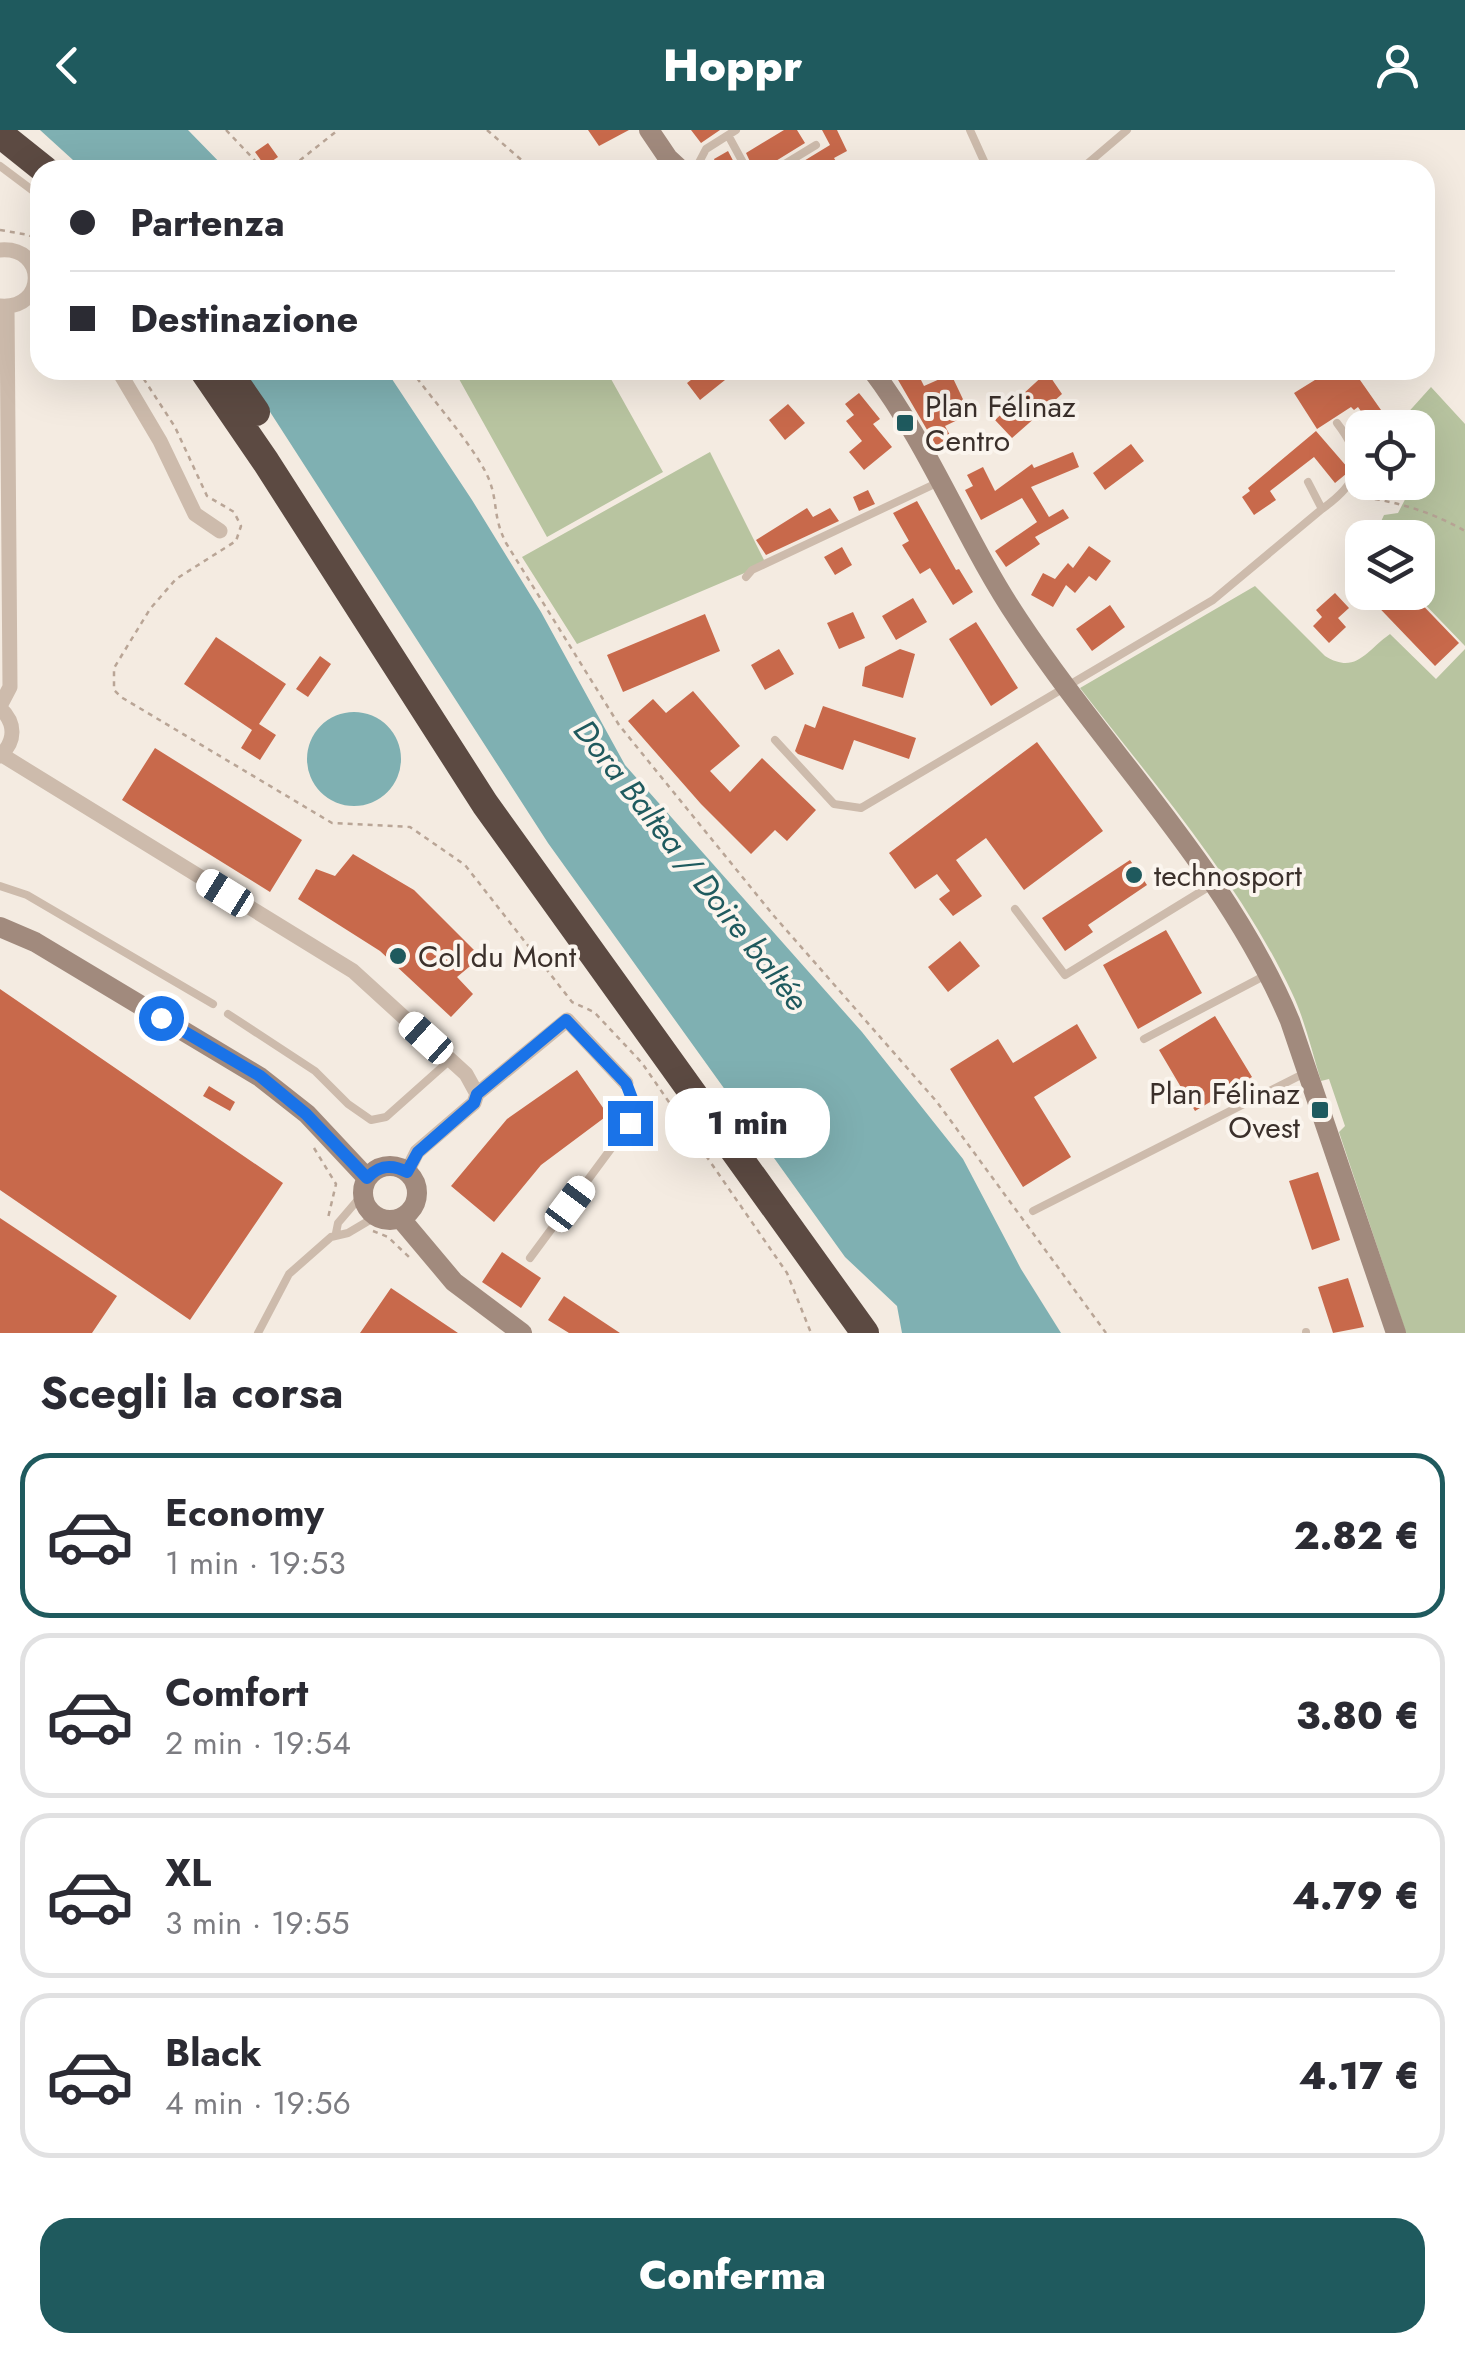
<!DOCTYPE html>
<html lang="it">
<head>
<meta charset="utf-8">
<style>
  :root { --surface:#fff; --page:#f2f2f3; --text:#2b2b33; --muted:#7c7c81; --line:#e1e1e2; --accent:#1f5a5e }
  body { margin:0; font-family:Jost,sans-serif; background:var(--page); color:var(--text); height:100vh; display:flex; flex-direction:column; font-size:38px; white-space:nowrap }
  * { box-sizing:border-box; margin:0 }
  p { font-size:32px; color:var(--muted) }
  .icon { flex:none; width:55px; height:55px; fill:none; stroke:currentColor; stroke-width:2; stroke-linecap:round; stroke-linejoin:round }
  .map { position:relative; height:1203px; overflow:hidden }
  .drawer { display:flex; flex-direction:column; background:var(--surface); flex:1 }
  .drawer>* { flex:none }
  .guide { position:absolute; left:30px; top:30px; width:1405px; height:220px; border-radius:30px; box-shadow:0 10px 40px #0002; display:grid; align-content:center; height:220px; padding:0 40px; background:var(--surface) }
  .tools { position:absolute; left:1345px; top:280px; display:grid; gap:20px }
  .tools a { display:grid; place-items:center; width:90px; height:90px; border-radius:20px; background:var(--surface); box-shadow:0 10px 40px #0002; font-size:50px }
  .end { position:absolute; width:45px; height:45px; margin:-22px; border:12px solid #1a73e8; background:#fff; box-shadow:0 0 0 5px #fff }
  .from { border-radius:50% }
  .bubble { position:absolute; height:70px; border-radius:30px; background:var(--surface); box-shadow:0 10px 40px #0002; font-size:32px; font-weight:800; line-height:70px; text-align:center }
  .car { position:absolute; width:30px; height:60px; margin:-30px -15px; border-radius:12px; box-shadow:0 0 8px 2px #0007; background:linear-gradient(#fff 24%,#345 0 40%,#fff 0 76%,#345 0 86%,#fff 0) }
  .guide b { display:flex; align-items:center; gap:35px; height:95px; font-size:38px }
  .guide b+b { border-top:2px solid var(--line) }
  .guide i { width:25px; height:25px; background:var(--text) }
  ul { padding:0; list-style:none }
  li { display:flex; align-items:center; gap:30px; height:165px; margin:0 20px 15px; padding:0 20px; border:5px solid var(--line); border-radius:30px }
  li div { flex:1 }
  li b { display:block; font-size:38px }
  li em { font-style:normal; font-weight:800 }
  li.selected { border-color:var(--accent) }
  li>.icon { width:90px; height:90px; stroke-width:1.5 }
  h2 { padding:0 40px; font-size:45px; line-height:120px }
  .primary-button { display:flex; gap:20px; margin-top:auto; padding:20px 40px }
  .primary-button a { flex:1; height:115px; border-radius:30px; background:var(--accent); color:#fff; font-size:40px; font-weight:800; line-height:115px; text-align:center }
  header { display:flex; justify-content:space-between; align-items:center; height:130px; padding:0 40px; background:var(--accent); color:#fff; font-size:45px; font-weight:800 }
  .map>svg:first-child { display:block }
</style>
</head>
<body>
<header><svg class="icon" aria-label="back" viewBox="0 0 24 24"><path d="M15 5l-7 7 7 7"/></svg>Hoppr<svg class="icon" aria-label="person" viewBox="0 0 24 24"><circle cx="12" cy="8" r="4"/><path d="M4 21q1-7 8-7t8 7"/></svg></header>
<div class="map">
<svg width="1465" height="1203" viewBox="0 0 1465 1203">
  <rect width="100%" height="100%" fill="#f4ebe1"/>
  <path fill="#b8c4a0" d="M454,240H606L663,342L547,407Z
    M1431,257L1465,294V516L1414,463L1418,462V408L1374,407L1384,385L1398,383L1412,356L1408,353L1418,352V298L1395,297Z
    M710,322L766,434L577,514L522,427Z
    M1255,456L1325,526C1356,545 1366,521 1390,504L1436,549L1465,519V1203H1406L1339,1002L1345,996L1329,949L1321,951C1312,922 1305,890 1292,863C1239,751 1155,655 1080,558Z"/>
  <path fill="#7fb0b2" d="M40,0H188L227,40H84Z
    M243,240H386L472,370L541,482L625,635L862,902L963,1029L1021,1139L1061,1203H902L897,1176L845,1127L548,713Z
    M307 629a47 47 0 1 1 94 0a47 47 0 1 1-94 0Z"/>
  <path fill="#c8694b" d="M588,0H629L599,16Z
    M691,0H720L701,13Z
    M784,0H797L805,13L761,40H754L746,23Z
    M822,0H837L847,21L834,28L841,40H826L823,35L813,40H789L830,15Z
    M268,13L278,27L265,36L255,22Z
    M728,21L738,40H718L714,29Z
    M704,240H725L730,246L700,270L687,253Z
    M900,240H916L924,256L951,244L970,284L945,296L952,309L937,317L894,243Z
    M1331,240H1353L1388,290L1373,298L1358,277L1354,280L1351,277L1317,299L1294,263Z
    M1047,242L1062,264L1012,308L995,290Z
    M859,263L880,289L873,294L892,317L864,340L849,322L862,311L846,291L854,285L845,274Z
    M788,274L805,293L785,310L769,290Z
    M1316,301L1348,338L1346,344L1335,353L1314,327L1270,361L1276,370L1254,385L1242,367L1250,361L1248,358Z
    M1131,314L1144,331L1105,360L1093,343Z
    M1073,322L1079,337L1031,357L1049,387L1063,379L1069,388L1035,407L1040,414L1006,437L995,421L1037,392L1022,368L981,390L965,360L973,356L967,345L983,337L995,361L1032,334L1034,338Z
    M868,360L875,374L859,381L853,367Z
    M917,371L956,440L959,439L973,462L953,475L930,438L920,444L902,415L909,411L893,383Z
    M807,378L813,387L830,378L839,391L766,425L756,410Z
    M1089,416L1111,431L1096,451L1089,446L1075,463L1066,455L1053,477L1031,465L1043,443L1055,449L1068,433L1073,438Z
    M842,417L852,435L835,445L824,427Z
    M1362,433V461L1348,447Z
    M1364,462H1410L1459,513L1435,536Z
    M1335,463L1349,478L1338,488L1346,497L1329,513L1313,496L1322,487L1316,480Z
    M913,468L927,492L896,510L882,486Z
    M1110,475L1125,497L1092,521L1076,499Z
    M853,482L865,508L839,519L827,493Z
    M705,484L720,521L623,562L607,525Z
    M976,492L1018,558L991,576L949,509Z
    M216,507L286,554L259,594L276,605L260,630L241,618L252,600L184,554Z
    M779,519L794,544L765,560L751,535Z
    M900,519L915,524L903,568L862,556L865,537Z
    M320,526L331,534L308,567L296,559Z
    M693,561L740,616L710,641L730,662L762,628L816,680L787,711L775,700L751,724L701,674L628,591L653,569L666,583Z
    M823,576L916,608L909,629L854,610L843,640L798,624L795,621L805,594L815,598Z
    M1037,612L1103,701L1024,760L986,708L956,730L982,766L953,786L939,769L950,761L937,744L915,759L889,723Z
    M155,618L302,710L270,762L122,670Z
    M353,724L414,760L481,827L457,847L473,864L451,887L380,821L298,769L316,739L335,746Z
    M1130,730L1147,755L1088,795L1093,802L1065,821L1042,788Z
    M1166,800L1202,863L1138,899L1103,835Z
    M960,811L980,836L948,862L928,837Z
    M0,859L283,1053L190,1190L0,1060Z
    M1215,886L1252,947L1195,981L1159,920Z
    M1077,894L1097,928L1034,967L1071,1027L1023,1057L950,939L998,909L1013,933Z
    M577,940L608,985L541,1035L494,1092L451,1056L507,989Z
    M209,956L235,972L230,981L203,966Z
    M1318,1042L1340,1110L1312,1120L1289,1051Z
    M0,1088L117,1166L92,1203H0Z
    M502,1122L541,1148L521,1178L482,1152Z
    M1348,1148L1364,1197L1333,1203L1318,1157Z
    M391,1158L458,1203H360Z
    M564,1166L620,1203H569L548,1190Z"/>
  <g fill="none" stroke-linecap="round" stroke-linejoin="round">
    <path stroke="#b9a596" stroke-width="2.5" stroke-dasharray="5 5" stroke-linecap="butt" d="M226,0L264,40
      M487,0L533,40
      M300,40L299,31L338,0
      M0,100L29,105L40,113
      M138,240L175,297L207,366L234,382L241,396L236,411L176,449L150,479L114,538V560L121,567L332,693L410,697L465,735L572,872L594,882L642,933L787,1143L811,1203
      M411,240C430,267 480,323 490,352C498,375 493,387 506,413L619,595L774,786L937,972L1106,1203
      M1355,366C1395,371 1430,381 1465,401
      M314,1018L336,1054L328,1088
      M373,1101L388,1107L410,1128"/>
    <path stroke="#cdbbac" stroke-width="8" d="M970,0L988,40
      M728,5L747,40
      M0,36L40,66
      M695,40L706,19L736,0
      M775,40L816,15
      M1080,40L1127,0
      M1322,379C1360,352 1367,332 1337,293
      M746,447L752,440L939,352
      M775,610L834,674L861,678L1213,470L1322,379L1308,352
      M0,756L27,765L213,874
      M1015,779L1065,845L1210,756
      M228,884L315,941L348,974L371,990L386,987L450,930
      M1144,909L1266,845
      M1033,1081L1303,944
      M336,1103L338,1093L362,1065
      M530,1128L630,993L634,974L626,953
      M1306,1202V1203
      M258,1203L289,1144L331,1107L348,1103L375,1087"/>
    <path stroke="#cdbbac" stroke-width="15" d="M0,120C47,116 47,180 0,176
      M118,240L160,311L195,384L220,401
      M0,576L10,557L7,177
      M0,578C16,593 16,611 0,626
      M2,625L353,841L466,944L477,964L567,890L626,953
      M407,1042L417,1022L474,973L477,964"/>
    <path stroke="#a18a7d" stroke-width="20" d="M649,0L668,28L681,40
      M872,240C930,316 965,410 1018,489C1107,624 1227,741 1290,891L1396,1203
      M0,797L35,812L260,947L307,984L367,1048
      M363 1063a27 27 0 1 1 54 0a27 27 0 1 1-54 0Z
      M401,1089L454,1152L522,1203"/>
    <path stroke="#5c4a42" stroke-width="28" d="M0,4L45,40
      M203,240L266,332L485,674L865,1203
      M227,240L256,282"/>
  </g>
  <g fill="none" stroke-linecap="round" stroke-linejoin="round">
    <path stroke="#1a73e8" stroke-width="12" d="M161,888L260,946L306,984L367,1048C379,1035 392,1034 407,1042L418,1022L474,973L477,964L566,890L626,953L634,974L630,993"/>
  </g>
  <g fill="#1f5a5e" stroke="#fbf5ee" stroke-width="4">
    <rect x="895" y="283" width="20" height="20" rx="5"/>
    <circle cx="1134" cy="745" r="10"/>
    <circle cx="398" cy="826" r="10"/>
    <rect x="1310" y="970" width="20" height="20" rx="5"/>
  </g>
  <g text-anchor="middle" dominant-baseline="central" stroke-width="8" stroke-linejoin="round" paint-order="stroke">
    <g font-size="30" fill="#3b302b" stroke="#fbf5ee" text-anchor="start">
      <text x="925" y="276">Plan Félinaz<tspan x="925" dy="34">Centro</tspan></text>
      <text x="1154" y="745">technosport</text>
      <text x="418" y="826">Col du Mont</text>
      <text x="1300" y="963" text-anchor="end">Plan Félinaz<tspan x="1300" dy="34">Ovest</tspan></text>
    </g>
    <g font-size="32" font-style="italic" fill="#1f5a5e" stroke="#fbf5ee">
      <text transform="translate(691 735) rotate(52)">Dora Baltea / Doire baltée</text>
    </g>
  </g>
</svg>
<div class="tools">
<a><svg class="icon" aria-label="locate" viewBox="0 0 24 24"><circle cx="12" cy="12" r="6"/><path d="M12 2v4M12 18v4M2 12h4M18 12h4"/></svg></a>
<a><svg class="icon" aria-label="layers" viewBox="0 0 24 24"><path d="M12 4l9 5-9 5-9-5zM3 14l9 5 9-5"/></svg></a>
</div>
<i class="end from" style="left:161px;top:888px"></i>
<i class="end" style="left:630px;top:993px"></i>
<div class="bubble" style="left:665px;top:958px;width:165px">1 min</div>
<i class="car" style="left:225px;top:763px;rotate:302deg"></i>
<i class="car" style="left:426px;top:908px;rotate:312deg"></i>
<i class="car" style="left:570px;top:1074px;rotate:37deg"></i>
<div class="guide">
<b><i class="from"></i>Partenza</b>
<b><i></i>Destinazione</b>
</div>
</div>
<section class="drawer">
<h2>Scegli la corsa</h2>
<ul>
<li class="selected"><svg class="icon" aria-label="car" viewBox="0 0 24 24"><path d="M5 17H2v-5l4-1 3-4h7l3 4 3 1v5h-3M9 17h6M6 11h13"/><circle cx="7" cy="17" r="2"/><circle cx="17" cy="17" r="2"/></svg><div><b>Economy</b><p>1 min · 19:53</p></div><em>2.82 €</em></li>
<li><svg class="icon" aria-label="car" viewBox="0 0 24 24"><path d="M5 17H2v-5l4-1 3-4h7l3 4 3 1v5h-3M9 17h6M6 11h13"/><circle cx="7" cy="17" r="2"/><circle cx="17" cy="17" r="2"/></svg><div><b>Comfort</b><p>2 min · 19:54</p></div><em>3.80 €</em></li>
<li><svg class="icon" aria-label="car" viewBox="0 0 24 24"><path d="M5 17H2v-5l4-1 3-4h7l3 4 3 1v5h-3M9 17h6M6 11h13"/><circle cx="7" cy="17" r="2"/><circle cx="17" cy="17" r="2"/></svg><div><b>XL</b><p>3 min · 19:55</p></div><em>4.79 €</em></li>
<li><svg class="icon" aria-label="car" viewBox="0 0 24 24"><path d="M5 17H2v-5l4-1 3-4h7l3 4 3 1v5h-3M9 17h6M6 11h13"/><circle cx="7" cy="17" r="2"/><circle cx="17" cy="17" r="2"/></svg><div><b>Black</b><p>4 min · 19:56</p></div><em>4.17 €</em></li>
</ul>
<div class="primary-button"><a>Conferma</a></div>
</section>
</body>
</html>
